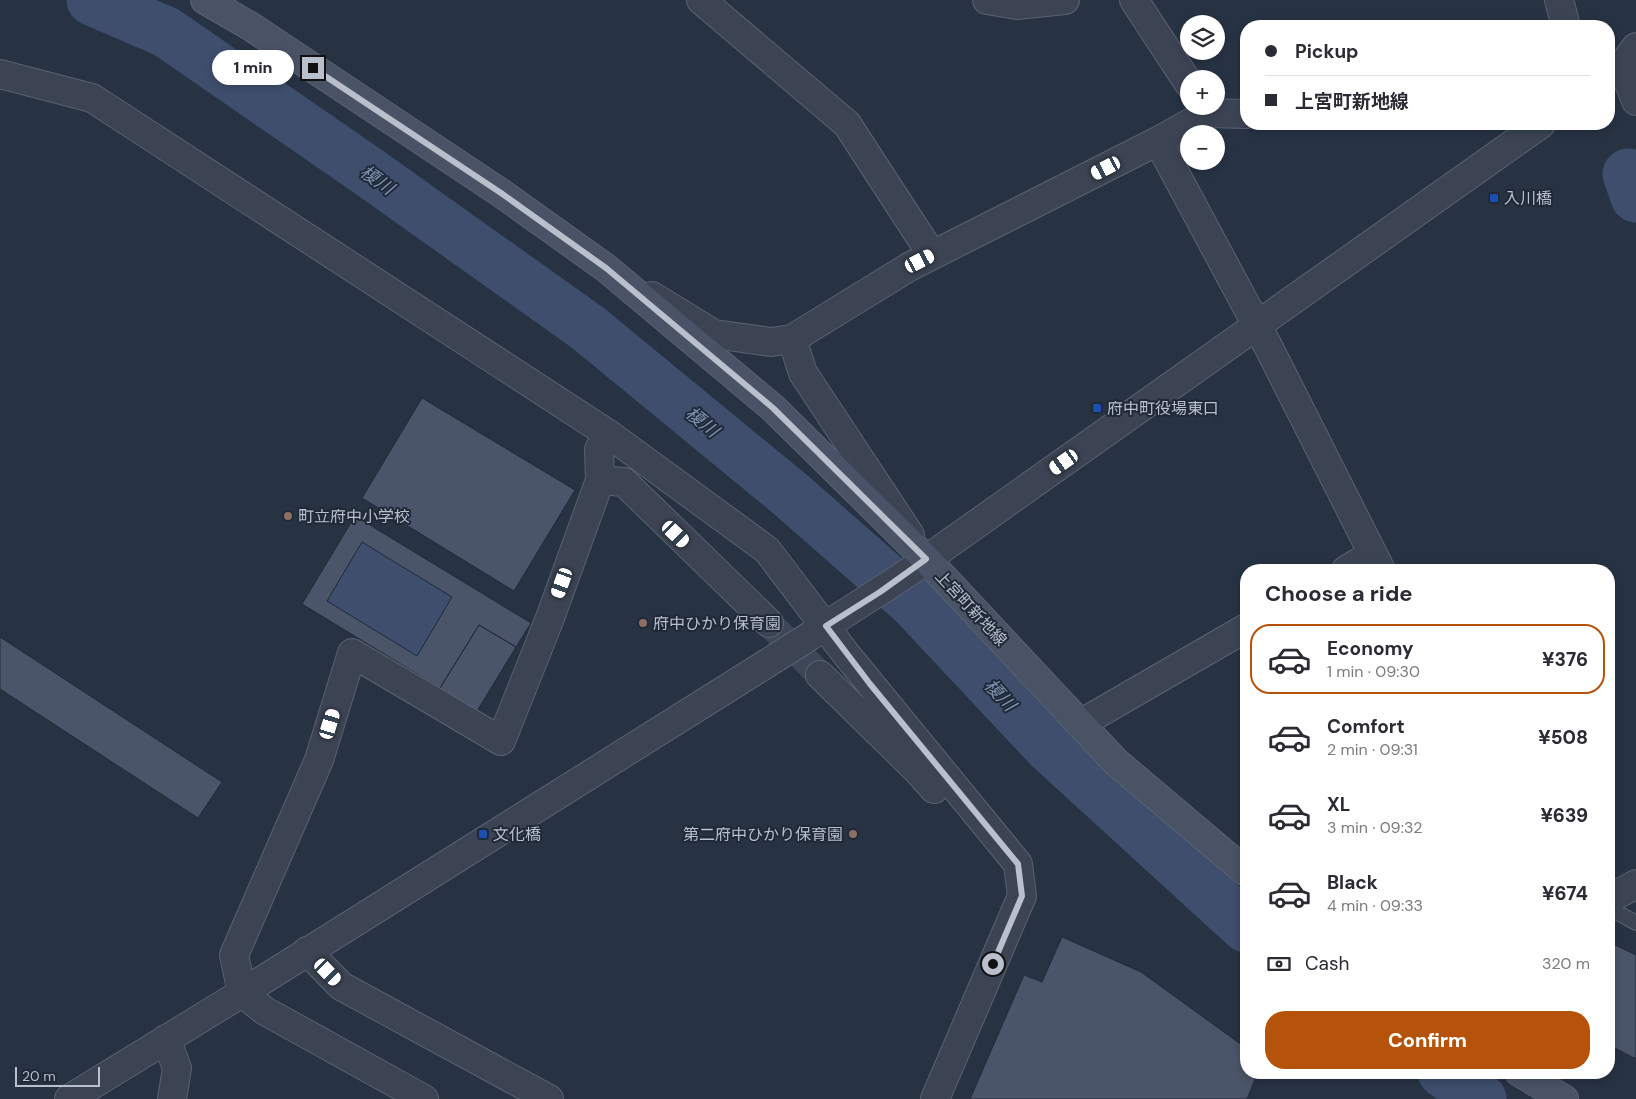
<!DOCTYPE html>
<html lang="en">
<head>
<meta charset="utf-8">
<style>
  :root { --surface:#fff; --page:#f7f7f7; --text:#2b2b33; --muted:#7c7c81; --line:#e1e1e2; --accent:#b45309 }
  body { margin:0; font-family:"DM Sans","Noto Sans JP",sans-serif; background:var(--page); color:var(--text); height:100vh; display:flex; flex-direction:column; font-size:19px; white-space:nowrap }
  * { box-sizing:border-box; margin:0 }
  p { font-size:16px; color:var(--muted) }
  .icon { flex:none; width:28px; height:28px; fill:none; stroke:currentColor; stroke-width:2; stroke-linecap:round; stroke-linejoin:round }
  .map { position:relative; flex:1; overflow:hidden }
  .sheet { position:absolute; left:1240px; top:564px; width:375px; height:515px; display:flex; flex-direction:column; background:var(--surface); border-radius:20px; box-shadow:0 2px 8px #0003 }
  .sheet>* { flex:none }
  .hud { position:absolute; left:1240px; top:20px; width:375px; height:110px; border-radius:20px; box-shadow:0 2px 8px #0003; display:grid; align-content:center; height:110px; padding:0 25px; background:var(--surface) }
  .controls { position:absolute; left:1180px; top:15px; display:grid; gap:10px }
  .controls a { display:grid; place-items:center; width:45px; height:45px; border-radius:50%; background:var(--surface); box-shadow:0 2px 8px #0003; font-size:25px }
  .scale { position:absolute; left:15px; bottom:12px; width:85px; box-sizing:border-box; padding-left:5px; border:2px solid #b9bfcc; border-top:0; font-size:14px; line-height:18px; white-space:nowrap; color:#b9bfcc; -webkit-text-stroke:4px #202938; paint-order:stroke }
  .end { position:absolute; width:22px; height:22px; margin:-11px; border:6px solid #b9bfcc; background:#111; box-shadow:0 0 0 2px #111 }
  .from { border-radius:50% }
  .bubble { position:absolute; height:35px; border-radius:18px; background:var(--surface); box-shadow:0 2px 8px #0003; font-size:16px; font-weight:800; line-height:35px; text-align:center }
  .car { position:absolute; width:15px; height:30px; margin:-15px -8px; border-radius:6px; box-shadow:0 0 4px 1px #0007; background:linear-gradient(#fff 24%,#345 0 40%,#fff 0 76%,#345 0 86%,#fff 0) }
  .hud b { display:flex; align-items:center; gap:18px; height:48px; font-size:19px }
  .hud b+b { border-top:1px solid var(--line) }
  .hud i { width:12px; height:12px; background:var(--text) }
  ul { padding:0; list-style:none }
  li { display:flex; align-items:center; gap:15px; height:70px; margin:0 10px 8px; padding:0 15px; border:2px solid transparent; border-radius:20px }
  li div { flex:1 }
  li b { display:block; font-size:19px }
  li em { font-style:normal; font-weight:800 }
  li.on { border-color:var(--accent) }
  li>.icon { width:45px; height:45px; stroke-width:1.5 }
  h2 { padding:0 25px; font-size:22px; line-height:60px }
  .pay { display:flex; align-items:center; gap:12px; height:55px; padding:0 25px; font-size:19px }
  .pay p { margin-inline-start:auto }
  .primary-button { display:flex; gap:10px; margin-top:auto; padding:10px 25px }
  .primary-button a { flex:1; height:58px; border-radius:20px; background:var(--accent); color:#fff; font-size:20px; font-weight:800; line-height:58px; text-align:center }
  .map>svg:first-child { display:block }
</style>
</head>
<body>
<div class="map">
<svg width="1636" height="1099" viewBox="0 0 1636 1099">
  <rect width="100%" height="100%" fill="#273243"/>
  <path fill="#3e4e6c" d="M362,542L452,597L417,656L327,601Z"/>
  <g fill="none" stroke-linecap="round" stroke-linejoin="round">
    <path stroke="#3e4e6c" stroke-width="51" d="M92,0L166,32L366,170L588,328L790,494L913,602L1050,748L1246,927
      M1628,174L1636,197
      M1443,1072L1481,1099"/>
  </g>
  <path fill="#4b5569" stroke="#222b3a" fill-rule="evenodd" d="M422,398L575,490L514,591L362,498Z
    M355,516L531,623L516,647L479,625L440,688L302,604ZM362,542L452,597L417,656L327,601Z
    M479,625L516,647L477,711L440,688Z
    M0,637L222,782L198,818L0,689Z
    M1062,937L1141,972L1246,1048V1072H1258L1247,1099H970L1024,975L1042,982Z
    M1609,942L1636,955V1059L1609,1045Z"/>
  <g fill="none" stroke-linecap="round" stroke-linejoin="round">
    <path stroke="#3d4758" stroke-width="28" stroke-dasharray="28 14" stroke-linecap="butt" d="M769,623L820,675"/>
    <defs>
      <path id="service" d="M1609,908L1636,923"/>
      <path id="minor" d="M701,0L847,124L932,255
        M987,0L1017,5L1065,0
        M1134,0L1189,84
        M1559,0L1566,26
        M1622,66L1636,47
        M0,74L92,98L610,435
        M1203,106L1208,113L1246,114
        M1158,141L1270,350L1381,570
        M652,296L714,334L771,342L792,339L909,267L1158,141L1208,113
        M792,339L803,373L910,535
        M600,480L599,449L610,435L767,550L846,654L1018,864L1022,896L935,1099
        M1346,570L1373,554
        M820,675L917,770L934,789
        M1080,724L1246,628
        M307,951L341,986L549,1099
        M166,1039L177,1068L172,1099
        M424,1099L265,1011L242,993L234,955L319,760L352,653L501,741L550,618L600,480L624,482L769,623"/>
      <path id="tertiary" d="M1609,76L1622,66L1636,101
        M810,636L903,576L1541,124
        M1609,899L1636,884
        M69,1099L242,993L777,657"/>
      <path id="secondary" d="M205,0L250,26L501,193L606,268L773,408L926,559L1116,762L1246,872
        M1519,1072L1564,1099"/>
    </defs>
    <use href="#service" stroke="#5a6270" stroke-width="16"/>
    <use href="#minor" stroke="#5a6270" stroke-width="30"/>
    <use href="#tertiary" stroke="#5a6270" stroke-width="30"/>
    <use href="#secondary" stroke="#5a6270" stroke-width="30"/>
    <use href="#service" stroke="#3c4453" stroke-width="14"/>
    <use href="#minor" stroke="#3c4453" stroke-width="28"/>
    <use href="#tertiary" stroke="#3c4453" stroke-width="28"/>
    <use href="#secondary" stroke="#4a5366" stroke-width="28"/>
    <defs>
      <path id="tertiary-bridge" d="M777,657L810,636"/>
    </defs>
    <use href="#tertiary-bridge" stroke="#5a6270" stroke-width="30" stroke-linecap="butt"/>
    <use href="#tertiary-bridge" stroke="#3c4453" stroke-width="28"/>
  </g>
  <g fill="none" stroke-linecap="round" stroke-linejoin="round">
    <path stroke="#b9bfcc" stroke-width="6" d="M313,68L501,193L606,268L773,408L926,559L880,592L826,626L870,684L1018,864L1022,896L993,964"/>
  </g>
  <g fill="#1a4fb4" stroke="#202938" stroke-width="2">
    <rect x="1489" y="193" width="10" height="10" rx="2.5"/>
    <rect x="1092" y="403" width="10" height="10" rx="2.5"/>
    <rect x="478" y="829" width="10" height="10" rx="2.5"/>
  </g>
  <g fill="#8d6e63" stroke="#202938" stroke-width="2">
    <circle cx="288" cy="516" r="5"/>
    <circle cx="643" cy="623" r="5"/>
    <circle cx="853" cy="834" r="5"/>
  </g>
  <g text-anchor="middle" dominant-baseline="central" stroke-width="4" stroke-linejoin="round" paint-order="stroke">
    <g font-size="16" fill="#b9bfcc" stroke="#202938" text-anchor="start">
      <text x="1504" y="198">入川橋</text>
      <text x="1107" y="408">府中町役場東口</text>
      <text x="298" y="516">町立府中小学校</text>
      <text x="653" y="623">府中ひかり保育園</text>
      <text x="493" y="834">文化橋</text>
      <text x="843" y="834" text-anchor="end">第二府中ひかり保育園</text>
    </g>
    <g font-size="16" fill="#b9bfcc" stroke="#202938">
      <text transform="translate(971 608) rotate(47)">上宮町新地線</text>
    </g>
    <g font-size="18" font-style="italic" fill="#8194b3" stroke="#202938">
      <text transform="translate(377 180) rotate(35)">榎川</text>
      <text transform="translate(702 422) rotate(39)">榎川</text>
      <text transform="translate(1000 695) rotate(47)">榎川</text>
    </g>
  </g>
</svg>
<div class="controls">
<a><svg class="icon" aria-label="layers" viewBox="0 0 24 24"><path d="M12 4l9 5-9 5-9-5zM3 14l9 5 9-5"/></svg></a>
<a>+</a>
<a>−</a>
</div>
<div class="scale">20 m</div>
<i class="end from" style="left:993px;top:964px"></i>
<i class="end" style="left:313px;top:68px"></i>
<div class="bubble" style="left:212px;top:50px;width:82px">1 min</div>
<i class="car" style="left:1106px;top:168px;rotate:243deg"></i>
<i class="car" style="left:920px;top:261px;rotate:63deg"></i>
<i class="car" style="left:1064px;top:462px;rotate:235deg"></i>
<i class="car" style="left:676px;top:534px;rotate:134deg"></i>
<i class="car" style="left:562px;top:583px;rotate:200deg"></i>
<i class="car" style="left:330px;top:724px;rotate:17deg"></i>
<i class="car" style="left:328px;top:972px;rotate:136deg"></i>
<div class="hud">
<b><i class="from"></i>Pickup</b>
<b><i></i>上宮町新地線</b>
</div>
<section class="sheet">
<h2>Choose a ride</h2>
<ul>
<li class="on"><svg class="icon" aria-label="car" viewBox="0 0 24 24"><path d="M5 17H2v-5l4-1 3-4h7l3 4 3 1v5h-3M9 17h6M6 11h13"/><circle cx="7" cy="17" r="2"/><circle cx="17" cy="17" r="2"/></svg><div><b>Economy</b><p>1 min · 09:30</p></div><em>¥376</em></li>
<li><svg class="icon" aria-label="car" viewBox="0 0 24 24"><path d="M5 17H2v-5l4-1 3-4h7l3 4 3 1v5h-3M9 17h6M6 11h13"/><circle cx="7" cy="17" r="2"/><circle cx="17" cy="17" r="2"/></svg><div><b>Comfort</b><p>2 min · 09:31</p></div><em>¥508</em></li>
<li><svg class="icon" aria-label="car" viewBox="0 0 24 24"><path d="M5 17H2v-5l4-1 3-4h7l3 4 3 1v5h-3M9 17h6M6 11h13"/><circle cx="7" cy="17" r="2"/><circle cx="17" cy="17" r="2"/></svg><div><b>XL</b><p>3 min · 09:32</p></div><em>¥639</em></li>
<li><svg class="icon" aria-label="car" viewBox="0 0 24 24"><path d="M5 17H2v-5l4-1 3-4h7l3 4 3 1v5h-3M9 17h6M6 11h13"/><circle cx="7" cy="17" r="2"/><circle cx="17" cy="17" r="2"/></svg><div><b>Black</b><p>4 min · 09:33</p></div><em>¥674</em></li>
</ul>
<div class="pay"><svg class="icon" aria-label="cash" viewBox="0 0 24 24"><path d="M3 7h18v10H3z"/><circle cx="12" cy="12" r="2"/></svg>Cash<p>320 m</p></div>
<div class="primary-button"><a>Confirm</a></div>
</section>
</div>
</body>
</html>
